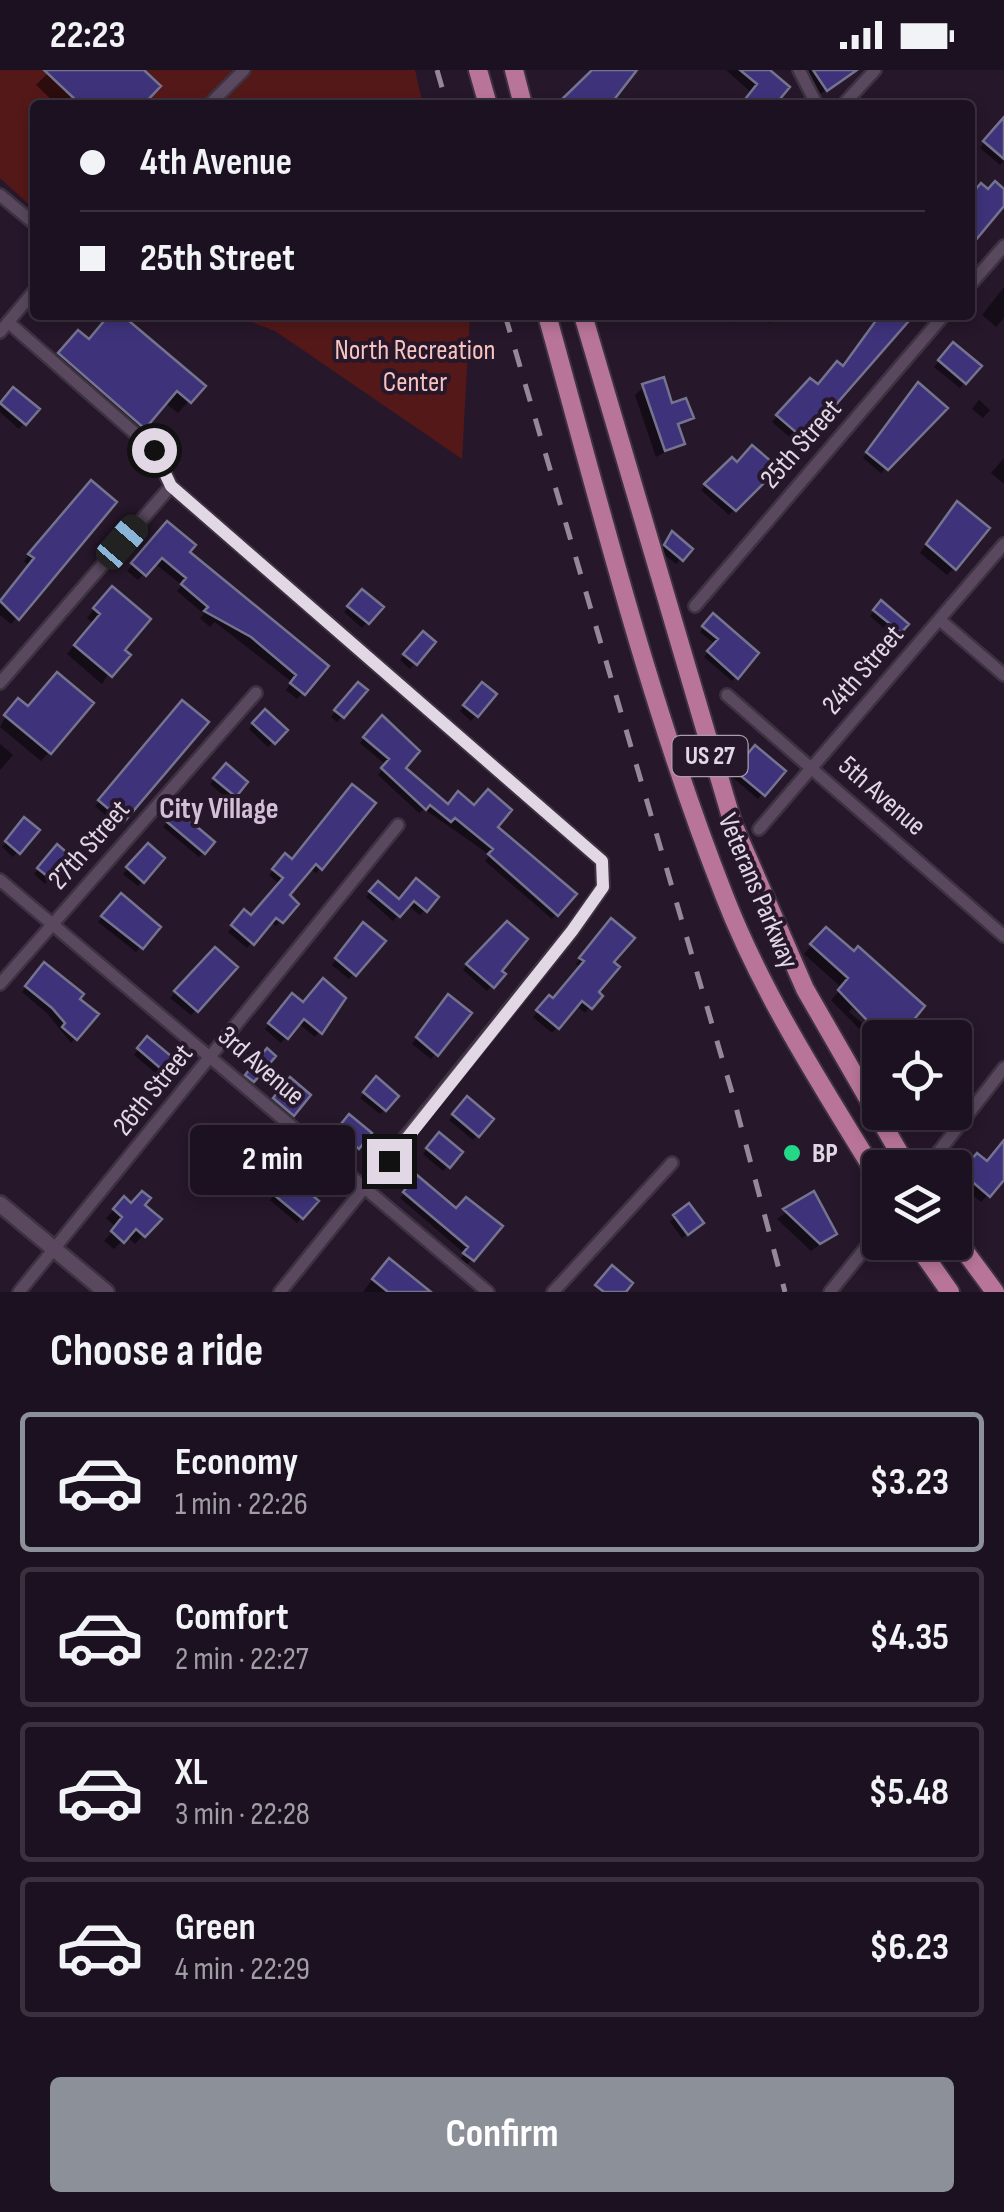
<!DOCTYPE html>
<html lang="en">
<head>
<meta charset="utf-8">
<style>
  :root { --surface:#1c1120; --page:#291f2d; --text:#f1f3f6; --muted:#a09da5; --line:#3a313e; --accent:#8c9099 }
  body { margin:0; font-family:"Sofia Sans Condensed",sans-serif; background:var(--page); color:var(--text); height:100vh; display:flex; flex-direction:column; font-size:38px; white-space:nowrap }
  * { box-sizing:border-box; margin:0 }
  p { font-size:32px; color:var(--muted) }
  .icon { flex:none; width:55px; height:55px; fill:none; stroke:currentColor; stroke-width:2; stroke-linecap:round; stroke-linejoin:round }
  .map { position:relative; height:1222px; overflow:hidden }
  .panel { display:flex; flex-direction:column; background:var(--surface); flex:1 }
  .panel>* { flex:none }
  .top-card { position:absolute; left:30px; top:30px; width:945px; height:220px; border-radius:10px; box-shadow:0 5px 15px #0003,0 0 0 2px var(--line); display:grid; align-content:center; height:220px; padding:0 50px; background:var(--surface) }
  .buttons { position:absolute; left:862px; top:950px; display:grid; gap:20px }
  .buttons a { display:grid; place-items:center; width:110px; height:110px; border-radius:10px; background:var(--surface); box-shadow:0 5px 15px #0003,0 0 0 2px var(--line); font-size:50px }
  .end { position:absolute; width:45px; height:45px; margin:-22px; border:12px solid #e2d8e5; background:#111; box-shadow:0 0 0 5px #111 }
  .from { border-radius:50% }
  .bubble { position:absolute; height:70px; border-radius:10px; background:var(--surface); box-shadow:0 5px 15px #0003,0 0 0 2px var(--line); font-size:32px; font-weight:700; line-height:70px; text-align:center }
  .car { position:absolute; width:30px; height:60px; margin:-30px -15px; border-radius:12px; box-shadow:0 0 8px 2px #0007; background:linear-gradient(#222 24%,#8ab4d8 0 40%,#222 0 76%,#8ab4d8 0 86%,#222 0) }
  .top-card b { display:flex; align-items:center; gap:35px; height:95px; font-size:38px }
  .top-card b+b { border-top:2px solid var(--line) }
  .top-card i { width:25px; height:25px; background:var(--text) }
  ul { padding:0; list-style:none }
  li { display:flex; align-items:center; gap:30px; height:140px; margin:0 20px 15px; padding:0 30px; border:5px solid var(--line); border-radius:10px }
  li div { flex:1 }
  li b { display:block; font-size:38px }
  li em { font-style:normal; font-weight:700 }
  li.current { border-color:var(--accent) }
  li>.icon { width:90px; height:90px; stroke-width:1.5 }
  h2 { padding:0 50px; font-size:45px; line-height:120px }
  .action { display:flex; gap:20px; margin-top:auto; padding:20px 50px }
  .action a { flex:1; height:115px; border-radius:10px; background:var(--accent); color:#fff; font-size:40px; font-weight:700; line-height:115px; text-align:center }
  .status { display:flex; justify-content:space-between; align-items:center; height:70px; padding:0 50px; background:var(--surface); direction:ltr }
  .status svg { height:28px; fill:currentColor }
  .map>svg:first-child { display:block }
</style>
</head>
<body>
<div class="status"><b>22:23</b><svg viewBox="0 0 49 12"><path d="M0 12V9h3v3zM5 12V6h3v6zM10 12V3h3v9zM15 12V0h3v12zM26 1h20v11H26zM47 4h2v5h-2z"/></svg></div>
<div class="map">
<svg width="1004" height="1222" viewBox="0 0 1004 1222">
  <rect width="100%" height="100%" fill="#26172a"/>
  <path fill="#541818" d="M0,0H415L423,35H35V140L0,108Z
    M233,245H470L462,389L275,261Z"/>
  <path fill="#0007" d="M51,0H140V35H57L36,15Z
    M726,0H766L779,35H742L752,23Z
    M810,0H842L841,10L820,24L807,4Z
    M1004,44V91L1000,95L980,78Z
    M1004,217V248L996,257L982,245Z
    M111,245H118L202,316L178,343L164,332L131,369L48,296L67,274L88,271Z
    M721,245H737L730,253Z
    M759,245H777L769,253Z
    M867,245H912L798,374L772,352L810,311L817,317L842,299L875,253Z
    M953,275L978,296L960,318L934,297Z
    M644,317L691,348L677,358L682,373L656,387L635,325Z
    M13,320L36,340L19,359L0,342V335Z
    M913,321L945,338L881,403L863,388Z
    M979,330L990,340L983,348L972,339Z
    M1004,388V414L991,403Z
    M732,390L775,398L729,445L701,420Z
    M85,420L114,432L11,554L0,545V533L29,496L24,491Z
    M951,441L954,498L947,505L920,483Z
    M161,460L325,596L297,629L286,620L292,612L215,552L210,557L200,548L204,544L177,521L182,515L154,493L138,510L127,501Z
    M672,464L690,479L676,494L660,481Z
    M362,522L380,537L362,558L344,542Z
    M104,528L122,580L102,614L67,584L93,553L87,548Z
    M881,533L906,554L894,567L870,546Z
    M713,546L756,584L732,611L704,587L715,574L700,562Z
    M423,564L433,573L410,599L400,590Z
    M482,615L494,625L471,651L460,641Z
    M353,620H364L337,652L331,647Z
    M91,634L41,691L0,657L10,639Z
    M178,638L122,750L117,755L95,736Z
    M265,642L284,660L268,677L249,659Z
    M382,648L402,698L448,737L495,757L574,824L552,849L485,791L490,785L424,739L419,743L378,705L386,695L360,673Z
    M0,674L13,685L0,700Z
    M755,678L782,701L758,729L731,706Z
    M226,696L245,712L229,730L210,714Z
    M348,722L320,798L316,803L309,798L286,826L296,834L276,856L270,852L247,878L228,862L244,842L251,848L279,814L269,805L285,787L292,792Z
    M176,743L212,773L199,787L163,757Z
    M24,751L36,760L13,787L2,777Z
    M148,777L162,788L138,816L123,804Z
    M57,778L68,787L45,814L34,804Z
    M378,814L399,832L436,827L420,845L407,835L393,851L366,827Z
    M121,826L157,858L136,882L98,852Z
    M606,857L611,893L617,898L585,943L576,935L552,963L533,947L581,898L576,894Z
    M358,860L383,872L349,909L332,895Z
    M826,860L887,968L852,938L849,942L880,968V980L831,930L842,918L804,884Z
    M215,880L235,897L191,945L170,928Z
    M477,883L502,904L487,921L463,900Z
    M44,896L95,945L71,973L47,943L22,922Z
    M293,927L303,935L343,929L315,967L298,953L281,973L265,959Z
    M444,932L468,944L431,989L412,974Z
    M147,969L173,991L159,1006L134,985Z
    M376,1010L384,1039L380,1044L360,1028Z
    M290,1011L307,1025L287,1049L269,1034Z
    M467,1030L491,1050L473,1070L449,1050Z
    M349,1048L368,1064L352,1082L333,1066Z
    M439,1065L459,1082L443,1101L423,1084Z
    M1004,1073V1108L981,1132L956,1111L970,1093L986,1094Z
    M288,1109L315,1131L297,1153L270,1130Z
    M417,1109L456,1141L500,1157L467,1195L460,1189L465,1184L400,1128Z
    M813,1124L834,1164L811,1181L777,1149Z
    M124,1130L131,1136L141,1135L158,1149L135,1174L127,1166L114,1179L104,1171L116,1157L106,1148Z
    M688,1136L696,1157L682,1168L670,1152Z
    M378,1202L427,1222H363Z"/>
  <path fill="#3e337b" stroke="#75748f" stroke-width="2.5" d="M44,0H144L161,16L143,35H81Z
    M592,0H637L610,35H556Z
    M740,0H770L790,17L775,35H754L746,28L757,14Z
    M813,0H857L827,21Z
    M1004,47V89L983,71Z
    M995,111L1004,119V136L970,177V126L981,113L988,119Z
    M109,245H122L206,316L191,333L177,321L145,359L58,283L78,260L89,269Z
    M880,245H914L805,370L776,345L810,308L818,314L837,291L843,296Z
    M953,272L982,296L966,314L938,290Z
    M664,307L672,333L686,328L694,348L678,354L685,374L665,381L642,314Z
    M918,312L948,338L888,400L866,382Z
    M13,317L40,339L26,355L0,333Z
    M752,375L779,398L736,441L704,414L732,387L737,392Z
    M91,410L117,432L19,550L0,531L34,488L28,484Z
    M957,431L990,458L956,500L926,474Z
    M167,451L196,475L190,482L329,596L305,625L290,613L296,605L251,567L204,541L208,537L181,514L186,508L162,488L146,506L131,493Z
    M672,461L693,479L683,491L664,475Z
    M112,516L151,549L125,580L131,585L112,607L74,575L100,544L93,538Z
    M362,519L384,537L369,554L347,536Z
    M881,530L909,554L901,563L873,540Z
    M713,543L759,583L738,609L707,581L718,569L702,556Z
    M423,561L436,572L417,595L403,584Z
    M57,602L94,633L51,684L4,645L18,628L28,636Z
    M358,612L368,620L344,648L334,640Z
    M482,612L497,624L478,647L463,635Z
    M182,630L209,652L124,752L98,730Z
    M265,639L288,660L275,674L252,653Z
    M382,645L420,681L406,698L448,734L458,721L474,735L488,719L512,740L498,757L577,824L558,846L488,784L493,779L455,748L451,752L430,735L426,740L381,698L389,689L363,667Z
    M755,675L786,701L765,726L734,700Z
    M226,693L248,712L236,727L213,708Z
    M352,714L376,733L322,800L316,794L290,825L299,834L283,853L276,848L254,875L231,855L244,839L251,845L283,808L272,799L285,783L292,789Z
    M176,739L215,772L205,784L166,751Z
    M24,747L40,760L20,784L5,771Z
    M148,773L165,788L144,813L126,797Z
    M57,774L72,787L52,810L37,798Z
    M416,808L439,827L427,842L414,831L400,847L369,821L378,811L399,829Z
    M121,823L161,857L143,879L101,846Z
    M611,848L635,868L614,892L620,897L599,922L603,926L592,939L582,931L559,959L536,940L549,925L553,928L584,891L579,888Z
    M507,851L528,869L502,901L506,904L494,918L466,894Z
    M363,852L386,871L356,906L335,888Z
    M826,857L854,881L858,876L925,936L899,968H884L838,920L848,908L810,874Z
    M215,877L238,897L198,942L174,921Z
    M44,892L84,924L80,929L99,944L77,970L62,957L65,953L52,938L25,916Z
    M323,908L346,928L322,964L304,949L288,969L268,953L292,923L303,932Z
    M448,924L472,943L438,986L416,967Z
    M147,966L177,991L166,1003L137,978Z
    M267,978L276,986L254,1012L245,1005Z
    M376,1006L399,1026L386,1041L363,1022Z
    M290,1007L311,1025L294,1046L273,1028Z
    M467,1026L494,1049L479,1067L452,1044Z
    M349,1044L372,1063L359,1079L336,1060Z
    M439,1062L463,1082L450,1098L426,1078Z
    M1004,1070V1110L990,1127L961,1102L977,1083L987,1091Z
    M288,1105L319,1131L303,1149L273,1124Z
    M417,1105L456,1138L466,1127L503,1156L474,1191L463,1183L468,1177L403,1122Z
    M142,1121L151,1128L145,1135L162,1149L145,1167L136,1159L124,1173L111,1161L122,1147L113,1139L124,1126L131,1133Z
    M814,1121L837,1164L820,1174L783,1139Z
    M689,1133L704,1153L688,1165L673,1145Z
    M389,1188L431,1222H388L372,1209Z
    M612,1195L633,1213L626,1222H604L595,1215Z"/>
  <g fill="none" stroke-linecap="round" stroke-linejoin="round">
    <defs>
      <path id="minor" d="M799,0L817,35
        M209,35L244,0
        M843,35L875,0
        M0,125L35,154
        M970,215L1004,176
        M8,252L154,380L171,416L602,791L603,817L572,861L280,1222
        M0,262L35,220
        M695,536L944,245
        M940,550L1004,605
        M0,613L171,416
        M727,625L1004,866
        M759,759L1004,474
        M0,810L488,1222
        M0,914L256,623
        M926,1098L1004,998
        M19,1222L398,755
        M553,1222L672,1093
        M830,1222L880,1160"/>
      <path id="secondary" d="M0,1134L106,1222"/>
      <path id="primary" d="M478,0L488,35
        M514,0L523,35
        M547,245C601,439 650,637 724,825C763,926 824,1019 880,1111
        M583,245L733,754L805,919L908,1098
        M955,1168L995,1222
        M915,1172L950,1222"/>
    </defs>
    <use href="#minor" stroke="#3d3240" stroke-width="16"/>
    <use href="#secondary" stroke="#3d3240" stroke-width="20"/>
    <use href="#primary" stroke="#3d3240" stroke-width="22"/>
    <use href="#minor" stroke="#59485e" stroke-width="11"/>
    <use href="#secondary" stroke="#59485e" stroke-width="15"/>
    <use href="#primary" stroke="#b97599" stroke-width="18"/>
    <path stroke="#958999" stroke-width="5" stroke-dasharray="18 18" stroke-linecap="butt" d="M437,0L447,35
      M505,245L733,1026L785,1222"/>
  </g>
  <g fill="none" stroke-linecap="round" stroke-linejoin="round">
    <path stroke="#e2d8e5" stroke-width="12" d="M154,380L171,416L602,791L603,817L572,861L389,1091"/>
  </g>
  <circle fill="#23d887" stroke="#26172a" stroke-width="4" cx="792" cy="1083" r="10"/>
  <g text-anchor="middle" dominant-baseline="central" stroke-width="8" stroke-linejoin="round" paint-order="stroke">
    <rect fill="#26172a" stroke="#aa9ead" stroke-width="2.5" x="672.5" y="666" width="75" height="40" rx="8"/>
    <g font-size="25" font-weight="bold" fill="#e2d8e5">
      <text x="710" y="686">US 27</text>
    </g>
    <g font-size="28" fill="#f7c4bf" stroke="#26172a">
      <text x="415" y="280">North Recreation<tspan x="415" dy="32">Center</tspan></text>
    </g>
    <g font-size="28" fill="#e2d8e5" stroke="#26172a">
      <text transform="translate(801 374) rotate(-49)">25th Street</text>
      <text transform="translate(863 600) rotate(-49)">24th Street</text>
      <text transform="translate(882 726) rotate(41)">5th Avenue</text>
      <text transform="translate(89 775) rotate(-49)">27th Street</text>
      <text transform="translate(758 821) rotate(67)">Veterans Parkway</text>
      <text transform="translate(261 996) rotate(41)">3rd Avenue</text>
      <text transform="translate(153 1020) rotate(-51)">26th Street</text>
    </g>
    <g font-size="28" font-weight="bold" fill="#e2d8e5" stroke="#26172a" text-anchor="start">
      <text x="812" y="1083">BP</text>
    </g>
    <g font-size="30" font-weight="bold" fill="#d3bfd8" stroke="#26172a">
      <text x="219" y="739">City Village</text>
    </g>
  </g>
</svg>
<div class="buttons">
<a><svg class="icon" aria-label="locate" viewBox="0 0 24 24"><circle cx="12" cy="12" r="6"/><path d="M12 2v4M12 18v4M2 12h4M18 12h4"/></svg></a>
<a><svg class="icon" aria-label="layers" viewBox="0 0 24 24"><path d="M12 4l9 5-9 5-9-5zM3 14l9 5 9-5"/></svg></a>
</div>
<i class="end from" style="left:154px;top:380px"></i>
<i class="end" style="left:389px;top:1091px"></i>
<div class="bubble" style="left:190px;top:1055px;width:165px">2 min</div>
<i class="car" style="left:122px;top:472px;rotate:41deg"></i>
<div class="top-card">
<b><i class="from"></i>4th Avenue</b>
<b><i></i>25th Street</b>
</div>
</div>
<section class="panel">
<h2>Choose a ride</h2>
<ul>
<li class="current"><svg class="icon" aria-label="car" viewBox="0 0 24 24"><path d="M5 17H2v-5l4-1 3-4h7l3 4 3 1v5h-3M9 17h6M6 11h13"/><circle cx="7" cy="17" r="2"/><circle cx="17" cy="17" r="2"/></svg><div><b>Economy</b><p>1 min · 22:26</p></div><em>$3.23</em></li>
<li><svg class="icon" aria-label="car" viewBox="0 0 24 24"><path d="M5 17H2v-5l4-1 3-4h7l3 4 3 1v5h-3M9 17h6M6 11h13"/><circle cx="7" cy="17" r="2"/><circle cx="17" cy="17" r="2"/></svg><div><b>Comfort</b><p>2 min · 22:27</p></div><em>$4.35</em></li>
<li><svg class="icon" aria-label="car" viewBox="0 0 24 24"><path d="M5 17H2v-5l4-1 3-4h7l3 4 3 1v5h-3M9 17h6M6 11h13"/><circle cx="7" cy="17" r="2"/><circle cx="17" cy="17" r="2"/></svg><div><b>XL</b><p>3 min · 22:28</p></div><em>$5.48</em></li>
<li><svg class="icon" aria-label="car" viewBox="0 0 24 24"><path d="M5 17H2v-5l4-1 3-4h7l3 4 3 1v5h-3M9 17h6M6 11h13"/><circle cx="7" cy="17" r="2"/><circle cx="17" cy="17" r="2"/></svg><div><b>Green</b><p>4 min · 22:29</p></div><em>$6.23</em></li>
</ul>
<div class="action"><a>Confirm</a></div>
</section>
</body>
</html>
